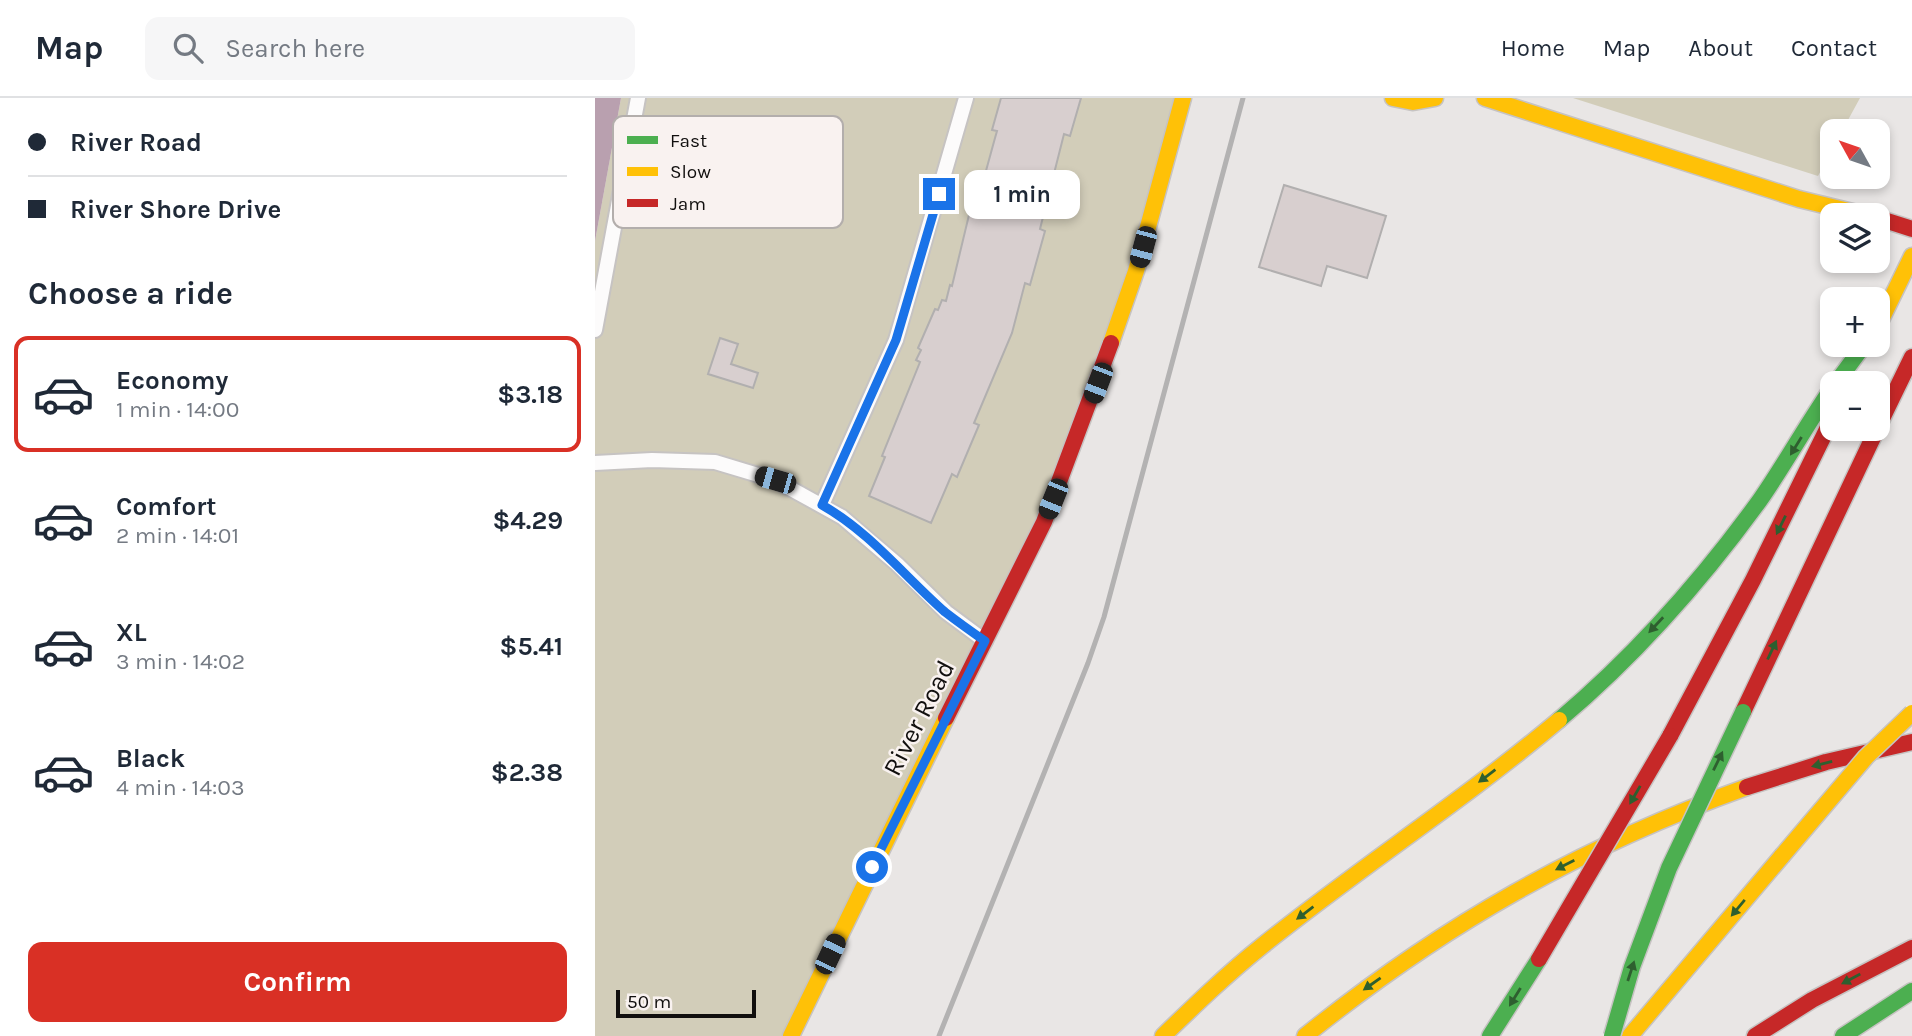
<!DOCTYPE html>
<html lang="en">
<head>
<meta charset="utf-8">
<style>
  :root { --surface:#fff; --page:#f6f6f7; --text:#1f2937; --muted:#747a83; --line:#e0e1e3; --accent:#d93025 }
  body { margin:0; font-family:Karla,sans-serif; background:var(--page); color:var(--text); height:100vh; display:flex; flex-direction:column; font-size:26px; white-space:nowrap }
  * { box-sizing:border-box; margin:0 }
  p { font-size:23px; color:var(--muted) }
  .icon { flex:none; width:38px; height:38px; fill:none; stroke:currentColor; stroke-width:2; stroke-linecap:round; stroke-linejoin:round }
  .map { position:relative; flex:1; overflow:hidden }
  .sheet { display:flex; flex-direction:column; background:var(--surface); width:595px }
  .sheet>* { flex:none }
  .guide { display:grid; align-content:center; height:154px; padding:0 28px; background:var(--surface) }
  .needle { width:46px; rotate:310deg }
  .tools { position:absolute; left:1225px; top:21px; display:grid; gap:14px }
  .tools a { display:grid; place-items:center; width:70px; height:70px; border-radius:14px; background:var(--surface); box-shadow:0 4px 10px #0003; font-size:35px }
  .scale { position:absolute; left:21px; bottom:18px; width:140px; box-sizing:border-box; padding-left:7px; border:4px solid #110f0e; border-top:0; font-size:19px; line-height:24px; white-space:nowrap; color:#110f0e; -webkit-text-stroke:5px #f9f2f0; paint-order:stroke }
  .end { position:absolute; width:32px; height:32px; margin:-16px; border:9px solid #1a73e8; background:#fff; box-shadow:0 0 0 4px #fff }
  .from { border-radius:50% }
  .bubble { position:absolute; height:49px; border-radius:14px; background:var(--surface); box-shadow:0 4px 10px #0003; font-size:23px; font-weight:700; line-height:49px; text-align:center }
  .car { position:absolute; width:21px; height:42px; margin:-21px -10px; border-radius:9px; box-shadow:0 0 5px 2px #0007; background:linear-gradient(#222 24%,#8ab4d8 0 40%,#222 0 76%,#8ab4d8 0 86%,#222 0) }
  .guide b { display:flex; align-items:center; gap:24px; height:66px; font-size:26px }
  .guide b+b { border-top:2px solid var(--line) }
  .guide i { width:18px; height:18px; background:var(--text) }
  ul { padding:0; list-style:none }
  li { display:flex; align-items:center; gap:21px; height:116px; margin:0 14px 10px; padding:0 14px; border:4px solid transparent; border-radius:14px }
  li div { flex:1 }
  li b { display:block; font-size:26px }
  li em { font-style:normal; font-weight:700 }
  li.current { border-color:var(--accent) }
  li>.icon { width:63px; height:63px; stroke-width:1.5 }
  h2 { padding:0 28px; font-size:32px; line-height:84px }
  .cta { display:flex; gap:14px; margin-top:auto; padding:14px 28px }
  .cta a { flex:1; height:80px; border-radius:14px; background:var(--accent); color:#fff; font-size:28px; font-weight:700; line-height:80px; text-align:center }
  header { display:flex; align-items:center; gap:42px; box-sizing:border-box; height:98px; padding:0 35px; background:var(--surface); border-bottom:2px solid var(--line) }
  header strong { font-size:33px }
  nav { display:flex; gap:38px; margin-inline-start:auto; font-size:24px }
  .search { width:490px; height:63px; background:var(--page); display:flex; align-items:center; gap:18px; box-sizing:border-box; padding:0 24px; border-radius:14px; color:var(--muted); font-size:26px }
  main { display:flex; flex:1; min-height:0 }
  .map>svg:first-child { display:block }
</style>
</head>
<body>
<header>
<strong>Map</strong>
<div class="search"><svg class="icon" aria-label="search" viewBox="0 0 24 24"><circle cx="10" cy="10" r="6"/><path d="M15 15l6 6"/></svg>Search here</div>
<nav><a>Home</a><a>Map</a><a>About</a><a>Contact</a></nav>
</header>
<main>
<section class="sheet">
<div class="guide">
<b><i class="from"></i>River Road</b>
<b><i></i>River Shore Drive</b>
</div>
<h2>Choose a ride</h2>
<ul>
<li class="current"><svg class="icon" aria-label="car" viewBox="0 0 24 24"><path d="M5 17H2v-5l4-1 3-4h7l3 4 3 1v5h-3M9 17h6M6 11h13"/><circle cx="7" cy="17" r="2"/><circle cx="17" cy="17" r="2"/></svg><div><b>Economy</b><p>1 min · 14:00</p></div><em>$3.18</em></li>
<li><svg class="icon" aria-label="car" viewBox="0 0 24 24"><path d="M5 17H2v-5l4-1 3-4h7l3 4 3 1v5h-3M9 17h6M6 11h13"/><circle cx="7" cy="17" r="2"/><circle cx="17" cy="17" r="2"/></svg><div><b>Comfort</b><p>2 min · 14:01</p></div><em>$4.29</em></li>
<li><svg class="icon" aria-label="car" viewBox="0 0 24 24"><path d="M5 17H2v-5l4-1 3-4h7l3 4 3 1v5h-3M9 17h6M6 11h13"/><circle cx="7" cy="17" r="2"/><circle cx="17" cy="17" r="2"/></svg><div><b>XL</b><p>3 min · 14:02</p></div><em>$5.41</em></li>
<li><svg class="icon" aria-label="car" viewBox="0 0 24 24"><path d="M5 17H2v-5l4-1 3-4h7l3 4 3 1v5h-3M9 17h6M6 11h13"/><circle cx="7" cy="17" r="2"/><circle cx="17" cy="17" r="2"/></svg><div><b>Black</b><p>4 min · 14:03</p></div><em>$2.38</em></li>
</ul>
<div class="cta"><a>Confirm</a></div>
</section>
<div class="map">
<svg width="1317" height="938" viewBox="0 0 1317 938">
  <rect width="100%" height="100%" fill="#e9e6e5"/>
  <path fill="#d2cdb9" d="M26,0H588L449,424L195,938H0V143Z
    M978,0H1265L1247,33H1237V52L1223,78Z"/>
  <path fill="#b9a0af" d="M0,0H26L0,143Z"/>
  <path fill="#d8cfcf" stroke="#b1afaf" stroke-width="2" d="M406,0H486L475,38L469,36L445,131L450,133L435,187L430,185L417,235L379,325L384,327L362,379L357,376L336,425L274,398L290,359L287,358L325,264L321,262L326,252L323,250L340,211L343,212L347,202L351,203L355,187L357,188L379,96L385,78L389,80L400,40L402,33L397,32Z
    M689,87L791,118L772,180L732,168L726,188L664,169Z
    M125,240L143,246L136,266L163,275L158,290L113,276Z"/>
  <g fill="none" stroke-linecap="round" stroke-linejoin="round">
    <defs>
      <path id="street" d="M0,232L43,0
        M0,365L57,362L120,364L180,382L247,419L302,466L351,514L390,543
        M227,407L301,242L371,0"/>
      <path id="fast" d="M1241,285L1269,247
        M964,622C1040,558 1107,482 1165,402C1190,366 1212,326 1237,290
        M895,938L944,861
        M1248,938L1317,893"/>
      <path id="slow" d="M798,0L818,4L840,0
        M890,0L1204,101L1270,117
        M1283,228L1317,158
        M516,245L541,173L588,0
        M196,938L351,620
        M568,938C600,907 632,876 667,848C764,770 869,702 964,622
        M710,938C848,827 985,749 1152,689
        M1035,938L1187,758"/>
      <path id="jam" d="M1283,120L1317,131
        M1283,329L1317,259
        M1148,614L1282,331
        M351,620L449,424L516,245
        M1075,638L1158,482L1237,321
        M1152,689L1231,664L1317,644
        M1160,938L1217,902L1317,850"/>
    </defs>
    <use href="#street" stroke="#c6c3c2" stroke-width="18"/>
    <use href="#fast" stroke="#c6c3c2" stroke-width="19"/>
    <use href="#slow" stroke="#c6c3c2" stroke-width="19"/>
    <use href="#jam" stroke="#c6c3c2" stroke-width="19"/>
    <use href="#street" stroke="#fcfbfb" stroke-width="14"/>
    <use href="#fast" stroke="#4caf50" stroke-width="16"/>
    <use href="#slow" stroke="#ffc107" stroke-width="16"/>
    <use href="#jam" stroke="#c62828" stroke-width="16"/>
    <path stroke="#b3b2b2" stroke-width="5" d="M344,938L493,565L509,519L648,0"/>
    <defs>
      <path id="fast-bridge" d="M1017,938L1037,869L1074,770L1148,614"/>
      <path id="slow-bridge" d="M1187,758L1271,659L1317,615"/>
      <path id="jam-bridge" d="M944,861L1075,638"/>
    </defs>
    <use href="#fast-bridge" stroke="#c6c3c2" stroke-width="19" stroke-linecap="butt"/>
    <use href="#slow-bridge" stroke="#c6c3c2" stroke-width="19" stroke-linecap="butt"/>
    <use href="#jam-bridge" stroke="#c6c3c2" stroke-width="19" stroke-linecap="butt"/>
    <use href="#fast-bridge" stroke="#4caf50" stroke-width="16"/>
    <use href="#slow-bridge" stroke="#ffc107" stroke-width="16"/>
    <use href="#jam-bridge" stroke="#c62828" stroke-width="16"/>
  </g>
  <defs><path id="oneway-solid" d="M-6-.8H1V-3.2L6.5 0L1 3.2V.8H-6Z" transform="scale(1.75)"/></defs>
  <g fill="#2e5f2f">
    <use href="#oneway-solid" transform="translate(1201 348) rotate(122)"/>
    <use href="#oneway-solid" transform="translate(1186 427) rotate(116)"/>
    <use href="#oneway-solid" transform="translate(1061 527) rotate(133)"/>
    <use href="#oneway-solid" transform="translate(1177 552) rotate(-65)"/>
    <use href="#oneway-solid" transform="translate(1123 663) rotate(-64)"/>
    <use href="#oneway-solid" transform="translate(1227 666) rotate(166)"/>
    <use href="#oneway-solid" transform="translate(892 678) rotate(143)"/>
    <use href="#oneway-solid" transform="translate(1040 697) rotate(120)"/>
    <use href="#oneway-solid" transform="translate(970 767) rotate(153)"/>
    <use href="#oneway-solid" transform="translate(1143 810) rotate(130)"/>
    <use href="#oneway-solid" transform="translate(710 815) rotate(143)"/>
    <use href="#oneway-solid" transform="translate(1036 873) rotate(-72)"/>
    <use href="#oneway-solid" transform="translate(1256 881) rotate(152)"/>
    <use href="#oneway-solid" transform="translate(777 886) rotate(145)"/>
    <use href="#oneway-solid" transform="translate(920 899) rotate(122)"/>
  </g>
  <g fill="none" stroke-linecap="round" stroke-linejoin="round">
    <path stroke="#1a73e8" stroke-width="9" d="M277,769L390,543C377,534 363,524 350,514C309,478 275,434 227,407L301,242L344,96"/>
  </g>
  <g text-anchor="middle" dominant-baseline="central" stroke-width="5" stroke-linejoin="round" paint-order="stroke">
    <g font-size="26" fill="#110f0e" stroke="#f9f2f0">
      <text transform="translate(324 620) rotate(-63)">River Road</text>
    </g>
  </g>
  <rect x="18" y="18" width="230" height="112" rx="10" fill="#f9f2f0" stroke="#b3aeac" stroke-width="2"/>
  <rect x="32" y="38" width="31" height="8" fill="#4caf50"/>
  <rect x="32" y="69" width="31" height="9" fill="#ffc107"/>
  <rect x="32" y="101" width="31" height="8" fill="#c62828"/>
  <g font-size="19" fill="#110f0e">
    <text x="75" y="49">Fast</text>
    <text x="75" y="80">Slow</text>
    <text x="75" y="112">Jam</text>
  </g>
</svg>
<div class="tools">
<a><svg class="needle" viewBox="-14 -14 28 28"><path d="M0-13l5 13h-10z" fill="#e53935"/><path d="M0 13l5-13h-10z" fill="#747a83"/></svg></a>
<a><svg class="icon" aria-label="layers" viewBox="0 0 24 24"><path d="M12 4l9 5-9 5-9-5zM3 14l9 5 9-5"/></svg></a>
<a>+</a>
<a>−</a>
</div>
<div class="scale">50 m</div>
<i class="end from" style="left:277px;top:769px"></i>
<i class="end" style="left:344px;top:96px"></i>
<div class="bubble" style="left:369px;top:72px;width:116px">1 min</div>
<i class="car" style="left:548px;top:149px;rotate:195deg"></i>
<i class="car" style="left:503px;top:285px;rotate:201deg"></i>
<i class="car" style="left:180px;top:382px;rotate:286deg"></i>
<i class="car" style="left:458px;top:401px;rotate:202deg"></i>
<i class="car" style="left:235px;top:856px;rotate:25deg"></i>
</div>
</main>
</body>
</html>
